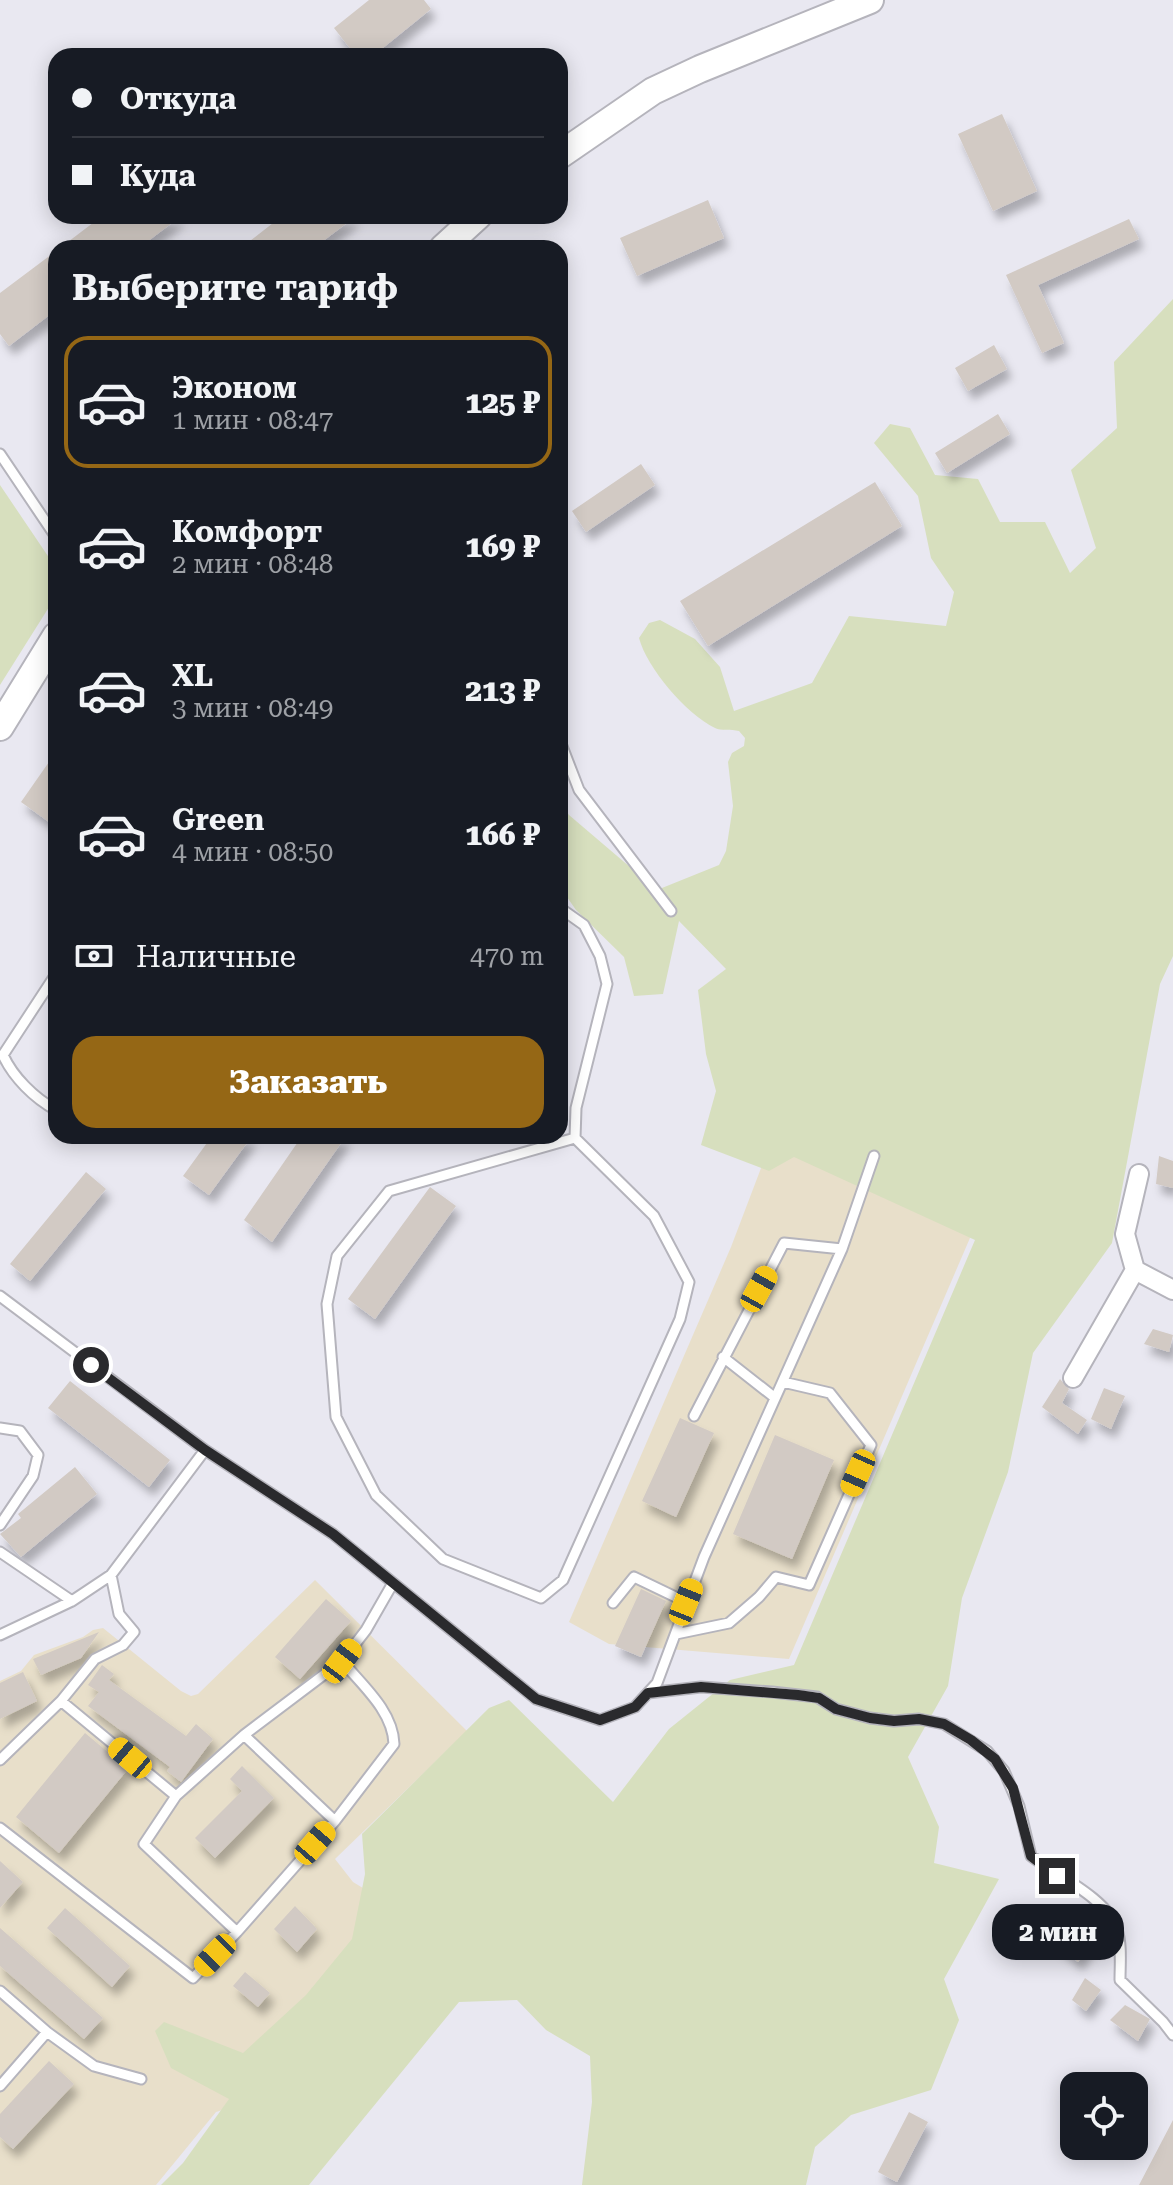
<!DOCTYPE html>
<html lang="ru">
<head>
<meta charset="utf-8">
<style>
  :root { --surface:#171b24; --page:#242831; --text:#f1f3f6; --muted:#9ea1a6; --line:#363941; --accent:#956715 }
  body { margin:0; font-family:"Roboto Serif",serif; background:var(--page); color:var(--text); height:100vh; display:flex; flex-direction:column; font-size:30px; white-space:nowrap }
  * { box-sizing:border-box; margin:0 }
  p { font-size:26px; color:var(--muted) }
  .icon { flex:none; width:44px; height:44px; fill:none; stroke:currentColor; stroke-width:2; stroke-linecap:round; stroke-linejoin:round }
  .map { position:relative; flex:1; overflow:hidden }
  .details { position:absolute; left:48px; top:240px; width:520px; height:904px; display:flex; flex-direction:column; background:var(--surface); border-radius:24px; box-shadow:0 4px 20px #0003 }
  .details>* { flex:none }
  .top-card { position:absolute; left:48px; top:48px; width:520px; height:176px; border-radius:24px; box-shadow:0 4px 20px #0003; display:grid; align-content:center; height:176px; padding:0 24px; background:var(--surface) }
  .controls { position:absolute; left:1060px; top:2072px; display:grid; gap:16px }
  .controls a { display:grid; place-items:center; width:88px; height:88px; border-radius:16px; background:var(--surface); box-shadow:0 4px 20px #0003; font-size:40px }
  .end { position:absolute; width:36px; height:36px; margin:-18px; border:10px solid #2a2a2d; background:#fff; box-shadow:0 0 0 4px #fff }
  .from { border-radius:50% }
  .bubble { position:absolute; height:56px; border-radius:24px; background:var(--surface); box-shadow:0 4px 20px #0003; font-size:26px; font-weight:800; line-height:56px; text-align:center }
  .car { position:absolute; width:24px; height:48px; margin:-24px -12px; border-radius:10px; box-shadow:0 0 6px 2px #0007; background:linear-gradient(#f5c518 24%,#345 0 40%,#f5c518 0 76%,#345 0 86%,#f5c518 0) }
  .top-card b { display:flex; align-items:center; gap:28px; height:76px; font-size:30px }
  .top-card b+b { border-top:2px solid var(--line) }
  .top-card i { width:20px; height:20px; background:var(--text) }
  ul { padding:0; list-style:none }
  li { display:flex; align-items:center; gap:24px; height:132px; margin:0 16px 12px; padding:0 8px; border:4px solid transparent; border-radius:24px }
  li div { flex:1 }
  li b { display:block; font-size:30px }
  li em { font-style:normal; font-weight:800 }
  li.on { border-color:var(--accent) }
  li>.icon { width:72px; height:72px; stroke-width:1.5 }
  h2 { padding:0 24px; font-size:36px; line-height:96px }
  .pay { display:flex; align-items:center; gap:20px; height:88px; padding:0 24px; font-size:30px }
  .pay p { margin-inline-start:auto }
  .cta { display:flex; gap:16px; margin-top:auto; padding:16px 24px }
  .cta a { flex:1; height:92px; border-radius:24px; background:var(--accent); color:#fff; font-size:32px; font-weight:800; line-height:92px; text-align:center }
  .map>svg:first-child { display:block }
</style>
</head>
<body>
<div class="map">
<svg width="1173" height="2185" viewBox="0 0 1173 2185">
  <defs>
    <filter id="shadow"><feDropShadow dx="5" dy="9" stdDeviation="4" flood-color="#0004"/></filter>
  </defs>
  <rect width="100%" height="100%" fill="#e9e8f1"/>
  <path fill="#e8dfca" d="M777,1126L979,1217L789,1659L609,1644L569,1622L731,1247Z
    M315,1580L467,1731L335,1859L353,1882L381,1899L239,2105L216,2112L156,2185H0V1681L21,1671L34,1655L83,1637L93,1630L103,1628L181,1691L191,1696L198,1694Z"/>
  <path fill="#d7dfbe" d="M1173,299V956L1160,984L1112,1243L1033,1353L1008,1472L962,1598L948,1686L908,1757L939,1827L934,1863L999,1879L944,1979L959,2020L931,2090L851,2115L815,2147L806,2185H582L592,2102L590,2056L546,2030L517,2000L459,2002L309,2185H161L183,2163L229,2099L171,2068L155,2031L164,2022L243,2053L306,1995L352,1939L365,1874L362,1834L489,1708L509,1700L613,1802L669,1729L730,1680L794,1665L975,1240L794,1157L769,1171L701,1145L716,1091L706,1054L698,990L726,969L679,921L663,994L634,996L624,957L576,910L560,887V803L569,815L657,890L719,865L726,851L733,806L728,762L732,753L744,746L745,738L739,731C731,729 721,731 715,728C686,714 647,668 639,638L649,623L660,620L695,639L720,667L734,711L812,683L849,616L946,626L954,592L931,558L918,496L874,443L890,424L910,428L935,475L978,479L1000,522H1045L1070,573L1096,548L1071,470L1117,428L1114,362Z
    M0,485L56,568V596L0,685Z"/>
  <path fill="#d2cac4" filter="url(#shadow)" d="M369,0H424L431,9L373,56H356L334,28Z
    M1002,114L1037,191L993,211L958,134Z
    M708,200L724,238L637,276L620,238Z
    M102,216H181L139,248H60Z
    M282,216H356L314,248H241Z
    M1129,219L1139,239L1038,285L1064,343L1042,353L1006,275Z
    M56,251V310L9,346L0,334V293Z
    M994,345L1007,369L968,391L955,368Z
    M998,414L1010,434L947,473L935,453Z
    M641,464L655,485L586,532L572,511Z
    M875,482L902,526L708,646L680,601Z
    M56,752V827L21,802Z
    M212,1136H252L209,1195L183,1176Z
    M302,1136H346L272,1242L244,1220Z
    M1159,1156L1173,1161V1188L1156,1184Z
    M86,1172L106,1189L30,1281L10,1264Z
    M430,1187L456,1206L375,1319L348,1299Z
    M1153,1329L1173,1335L1169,1352L1144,1344Z
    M1060,1379L1069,1389L1062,1403L1087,1420L1078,1434L1042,1407Z
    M70,1381L170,1460L149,1487L48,1408Z
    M1104,1388L1125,1396L1111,1429L1091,1419Z
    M680,1418L714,1433L676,1517L642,1501Z
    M775,1435L834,1460L792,1559L733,1534Z
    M75,1467L97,1494L21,1557L0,1534L21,1518L18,1514Z
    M641,1589L666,1601L641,1657L615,1646Z
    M326,1599L351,1621L300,1679L275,1657Z
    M99,1632L81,1658L41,1675L33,1659Z
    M102,1665L114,1674L109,1680L186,1736L196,1724L213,1739L181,1782L167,1771L170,1767L88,1706L99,1692L88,1685Z
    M23,1672L37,1701L0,1719V1683Z
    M85,1733L128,1769L59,1853L16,1817Z
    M242,1766L274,1798L215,1858L195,1838L242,1791L230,1779Z
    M0,1861L23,1882L0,1908Z
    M295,1906L317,1929L297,1952L274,1929Z
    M65,1908L130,1966L112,1987L47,1928Z
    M1070,1923L1091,1942L1078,1962L1053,1941Z
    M0,1928L103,2018L84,2039L0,1966Z
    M245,1972L270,1993L258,2007L233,1986Z
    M1085,1978L1101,1990L1086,2011L1072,2000Z
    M1125,2005L1150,2019L1138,2041L1110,2020Z
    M49,2061L74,2084L13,2149L0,2137V2114Z
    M909,2112L928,2122L897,2182L878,2172Z
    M1173,2120V2185H1139Z"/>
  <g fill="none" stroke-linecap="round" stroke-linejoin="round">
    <defs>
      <path id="lane" d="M0,454L56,537
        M560,741L579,790L671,911
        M560,908L584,925L600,956L607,984L576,1108L575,1138L654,1216L689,1282L680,1319L563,1580L541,1598L443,1559L376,1495L336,1417L327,1304L337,1256L389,1191L575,1138
        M56,974L3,1055C13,1077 34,1098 56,1110
        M0,1296L205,1450L333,1534L536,1699L600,1720L635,1707L657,1683L704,1557L842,1249L874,1156
        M723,1357L774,1397
        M694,1416L784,1243L842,1249
        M0,1428L20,1431L38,1455L33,1476L0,1525
        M0,1552L72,1601L111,1575
        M613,1603L634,1577L686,1602
        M676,1634L729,1623L759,1597L776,1577L809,1585L871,1445L830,1393L783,1382
        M0,1635L72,1601
        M648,1693L701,1687L772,1692L817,1697L836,1709L870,1718L894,1721L919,1719L944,1724L987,1751L1004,1771L1019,1806L1031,1856C1056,1875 1108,1899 1117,1929C1122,1945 1120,1964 1120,1980L1163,2022L1173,2035
        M61,1701L95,1659L123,1645L134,1632L119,1614L111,1575L205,1450
        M244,1735L335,1821L394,1744C393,1711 362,1685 342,1661
        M0,1760L61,1701L176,1796L244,1735L342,1661L366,1630L393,1583
        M176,1796L144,1844L237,1932L335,1821
        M0,1828L193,1978L237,1932
        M0,1991L47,2032L94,2066L141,2079
        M0,2086L47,2032"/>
      <path id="street" d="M1135,1270L1125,1234L1139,1174
        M1073,1378L1135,1270L1173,1290"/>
      <path id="secondary" d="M560,155L653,91L700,69L870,0
        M443,248L478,216
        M0,727L56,636"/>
    </defs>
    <use href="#lane" stroke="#b5b4bc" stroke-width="13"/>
    <use href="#street" stroke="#b5b4bc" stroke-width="22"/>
    <use href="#secondary" stroke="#b5b4bc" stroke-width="30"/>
    <use href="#lane" stroke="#fff" stroke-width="9"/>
    <use href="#street" stroke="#fff" stroke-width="18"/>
    <use href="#secondary" stroke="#fff" stroke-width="26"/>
  </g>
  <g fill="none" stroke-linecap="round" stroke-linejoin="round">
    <path stroke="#2a2a2d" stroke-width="10" d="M91,1365L205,1450L333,1534L536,1699L600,1720L635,1707L648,1693L701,1687L798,1695L819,1698L836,1709L870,1718L894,1721L919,1719L944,1724L971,1740L995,1759L1013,1788L1031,1856L1057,1876"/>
  </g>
</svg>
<div class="controls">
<a><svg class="icon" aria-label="locate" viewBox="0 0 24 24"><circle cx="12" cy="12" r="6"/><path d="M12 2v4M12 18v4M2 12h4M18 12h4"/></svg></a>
</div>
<i class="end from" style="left:91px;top:1365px"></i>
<i class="end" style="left:1057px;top:1876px"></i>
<div class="bubble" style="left:992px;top:1904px;width:132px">2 мин</div>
<i class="car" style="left:759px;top:1289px;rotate:29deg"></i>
<i class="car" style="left:858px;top:1473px;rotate:204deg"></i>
<i class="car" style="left:686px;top:1602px;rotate:22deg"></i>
<i class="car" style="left:342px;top:1661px;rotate:37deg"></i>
<i class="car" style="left:130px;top:1758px;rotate:310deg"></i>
<i class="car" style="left:315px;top:1843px;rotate:41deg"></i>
<i class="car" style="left:215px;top:1955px;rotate:224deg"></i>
<div class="top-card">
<b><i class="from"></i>Откуда</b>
<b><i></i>Куда</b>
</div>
<section class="details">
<h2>Выберите тариф</h2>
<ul>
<li class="on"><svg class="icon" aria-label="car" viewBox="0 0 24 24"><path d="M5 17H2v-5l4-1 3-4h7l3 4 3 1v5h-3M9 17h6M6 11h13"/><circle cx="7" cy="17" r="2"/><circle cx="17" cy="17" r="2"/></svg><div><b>Эконом</b><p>1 мин · 08:47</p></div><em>125 ₽</em></li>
<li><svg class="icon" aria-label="car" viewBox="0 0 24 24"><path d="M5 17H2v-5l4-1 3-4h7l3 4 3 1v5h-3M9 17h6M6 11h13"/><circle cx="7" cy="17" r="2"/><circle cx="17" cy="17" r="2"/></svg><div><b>Комфорт</b><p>2 мин · 08:48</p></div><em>169 ₽</em></li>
<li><svg class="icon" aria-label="car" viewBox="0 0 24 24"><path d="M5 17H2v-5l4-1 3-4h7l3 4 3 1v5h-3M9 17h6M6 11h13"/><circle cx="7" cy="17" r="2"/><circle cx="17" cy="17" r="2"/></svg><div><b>XL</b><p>3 мин · 08:49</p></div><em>213 ₽</em></li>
<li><svg class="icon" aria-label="car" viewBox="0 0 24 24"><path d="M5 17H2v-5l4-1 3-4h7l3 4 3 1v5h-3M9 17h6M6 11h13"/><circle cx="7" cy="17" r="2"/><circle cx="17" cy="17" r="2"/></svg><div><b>Green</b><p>4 мин · 08:50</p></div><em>166 ₽</em></li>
</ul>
<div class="pay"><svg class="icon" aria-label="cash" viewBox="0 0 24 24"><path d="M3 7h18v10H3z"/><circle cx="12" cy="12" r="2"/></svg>Наличные<p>470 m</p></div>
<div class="cta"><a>Заказать</a></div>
</section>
</div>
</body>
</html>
